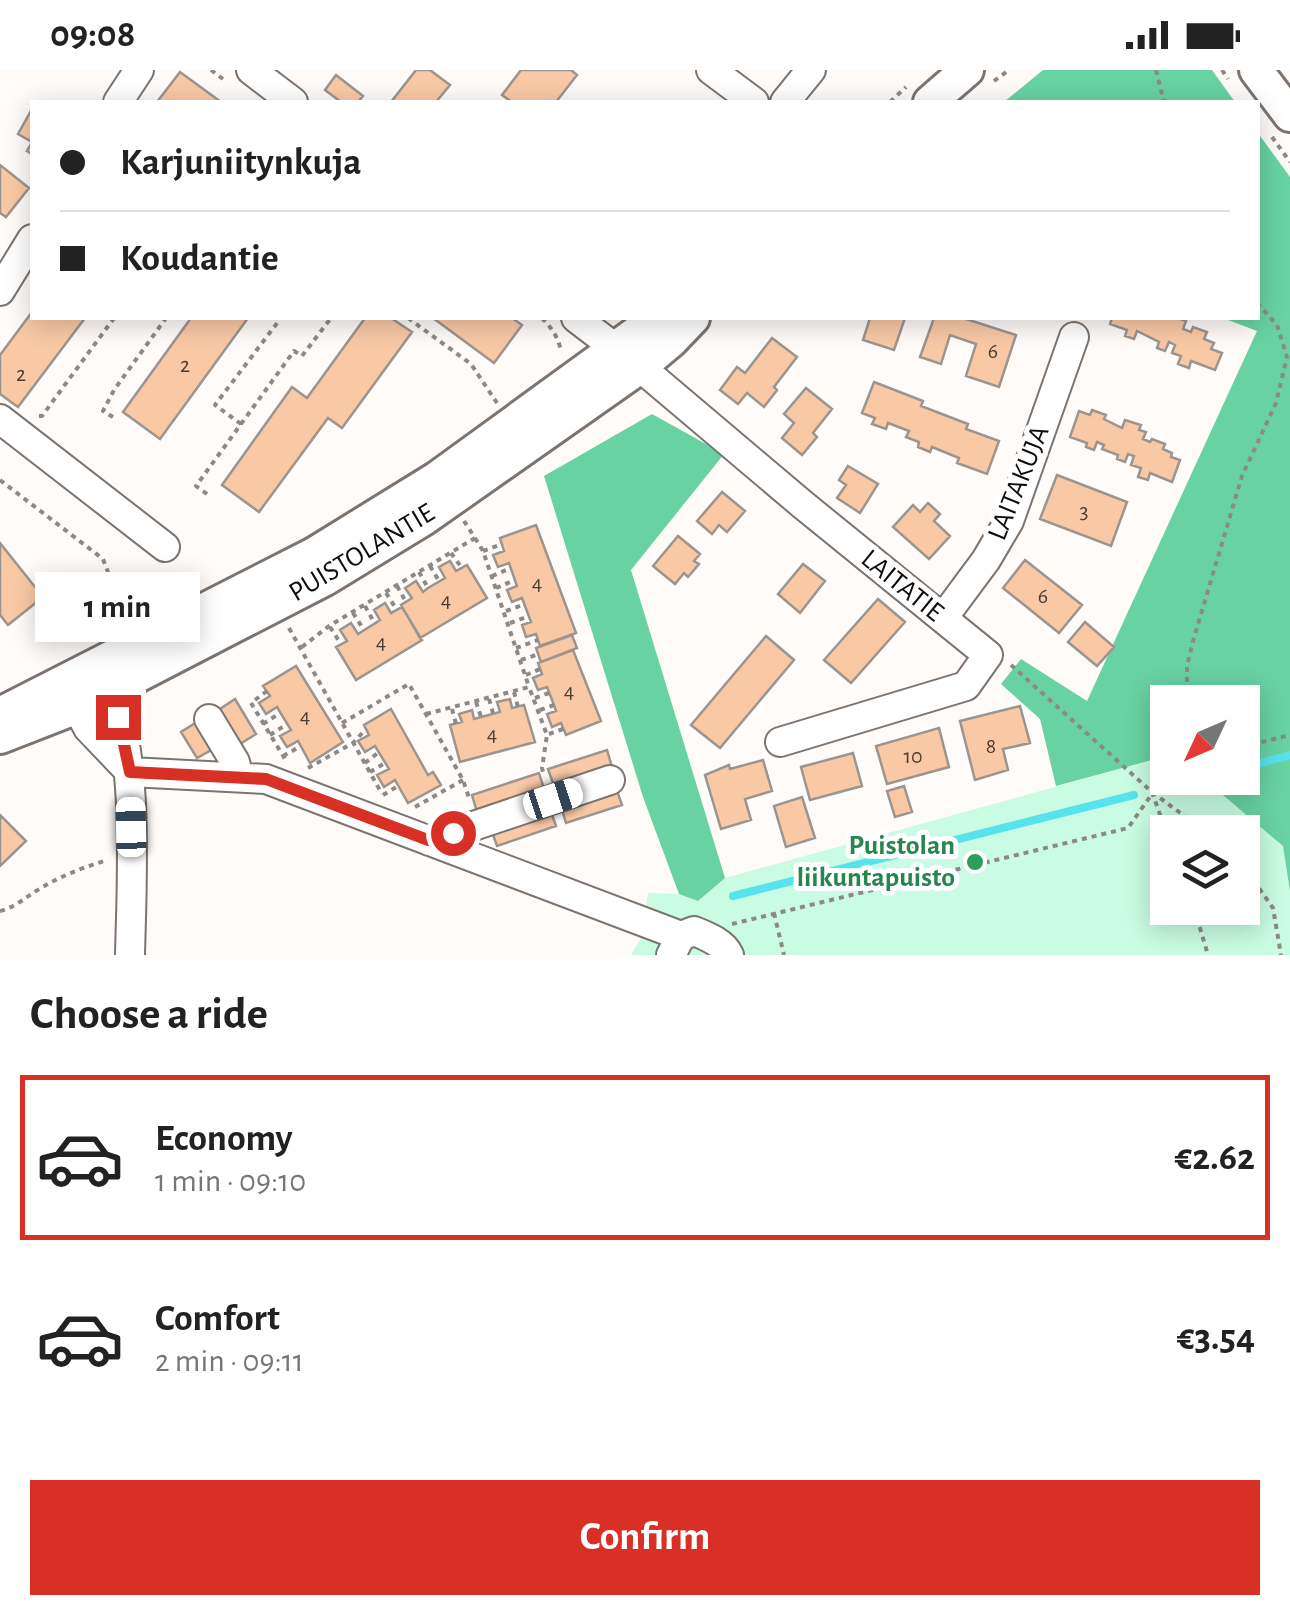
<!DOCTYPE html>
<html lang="en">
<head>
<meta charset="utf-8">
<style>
  :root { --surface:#fff; --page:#f2f2f2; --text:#222; --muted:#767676; --line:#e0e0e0; --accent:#d93025 }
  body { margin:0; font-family:"Alegreya Sans",sans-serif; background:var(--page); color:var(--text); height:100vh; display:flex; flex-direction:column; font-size:38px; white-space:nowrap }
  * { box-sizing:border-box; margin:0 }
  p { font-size:32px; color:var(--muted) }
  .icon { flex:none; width:55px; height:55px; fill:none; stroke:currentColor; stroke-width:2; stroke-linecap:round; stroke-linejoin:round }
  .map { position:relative; height:885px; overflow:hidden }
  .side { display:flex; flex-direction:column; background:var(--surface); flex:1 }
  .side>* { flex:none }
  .guide { position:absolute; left:30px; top:30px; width:1230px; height:220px; border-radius:0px; box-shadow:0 5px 25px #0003; display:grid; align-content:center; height:220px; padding:0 30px; background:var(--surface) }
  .needle { width:65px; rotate:226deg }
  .fabs { position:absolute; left:1150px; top:615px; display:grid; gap:20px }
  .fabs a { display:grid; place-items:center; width:110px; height:110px; border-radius:0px; background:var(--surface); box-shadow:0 5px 25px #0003; font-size:50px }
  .end { position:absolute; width:45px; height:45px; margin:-22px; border:12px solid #d93025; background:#fff; box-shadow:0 0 0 5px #fff }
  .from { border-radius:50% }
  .bubble { position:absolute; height:70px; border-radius:0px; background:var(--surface); box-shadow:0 5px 25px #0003; font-size:32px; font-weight:700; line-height:70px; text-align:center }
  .car { position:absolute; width:30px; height:60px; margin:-30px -15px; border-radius:12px; box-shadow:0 0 8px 2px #0007; background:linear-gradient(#fff 24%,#345 0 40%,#fff 0 76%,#345 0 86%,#fff 0) }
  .guide b { display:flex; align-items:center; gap:35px; height:95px; font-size:38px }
  .guide b+b { border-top:2px solid var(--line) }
  .guide i { width:25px; height:25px; background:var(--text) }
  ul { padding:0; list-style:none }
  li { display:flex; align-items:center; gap:30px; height:165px; margin:0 20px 15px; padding:0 10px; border:5px solid transparent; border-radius:0px }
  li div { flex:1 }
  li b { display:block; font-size:38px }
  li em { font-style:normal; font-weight:700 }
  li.on { border-color:var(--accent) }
  li>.icon { width:90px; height:90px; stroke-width:1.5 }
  h2 { padding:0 30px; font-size:45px; line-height:120px }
  .action { display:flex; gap:20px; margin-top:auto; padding:20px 30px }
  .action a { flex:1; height:115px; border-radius:0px; background:var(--accent); color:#fff; font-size:40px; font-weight:700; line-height:115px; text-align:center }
  .status { display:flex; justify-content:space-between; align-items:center; height:70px; padding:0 50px; background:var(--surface); direction:ltr }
  .status svg { height:28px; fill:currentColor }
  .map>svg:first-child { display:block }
</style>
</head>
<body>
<div class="status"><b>09:08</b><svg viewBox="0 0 49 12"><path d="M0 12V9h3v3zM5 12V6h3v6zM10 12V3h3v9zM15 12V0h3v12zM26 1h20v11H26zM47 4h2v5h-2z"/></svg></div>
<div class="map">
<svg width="1290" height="885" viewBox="0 0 1290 885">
  <rect width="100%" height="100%" fill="#fefbf8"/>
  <path fill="#c9fce2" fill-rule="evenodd" d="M1167,686L1168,708H1203L1284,776L1290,821V885H631L642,866L648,823L679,824L698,831L725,808ZM1168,762H1242V838H1168Z"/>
  <path fill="#68d2a3" d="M1043,0H1212L1235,32H1004Z
    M1258,63L1290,107V821L1283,776L1203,708H1242V632H1168L1167,686L1056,716L1040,649L1001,614L1021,589L1087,631L1257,261L1223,248H1258Z
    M652,344L724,384L631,500L725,808L698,831L679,824L643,727L544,406Z"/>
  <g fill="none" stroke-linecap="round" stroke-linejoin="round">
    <path stroke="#56e3ec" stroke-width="8" d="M1242,698L1290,685
      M1172,709L1190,708
      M733,826L1134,725"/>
  </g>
  <path fill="#f9c9a6" stroke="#9c948f" stroke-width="2.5" d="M416,0H430L450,15L436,32H391Z
    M521,0H571L577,5L556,32H507L509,30L502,25Z
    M180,2L221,32H157Z
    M336,5L363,26L358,32H341L325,20Z
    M32,39V84L27,81L32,72L18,64Z
    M0,95L29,118L6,147L0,143Z
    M32,242V248H85L18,337L0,324V285Z
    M191,248H248L160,369L123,342Z
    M365,248H391L412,262L342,358L328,348L259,442L222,415L292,317L307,328Z
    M433,248H512L522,255L494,293Z
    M870,248H905L894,280L863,270Z
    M934,248H963L1016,265L999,317L966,306L976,274L950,265L941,294L920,287Z
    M1112,248H1178L1186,251L1183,259L1191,262L1193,257L1207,262L1204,269L1214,273L1211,279L1222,283L1215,300L1191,291L1189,298L1178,294L1181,286L1172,283L1175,275L1169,272L1165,281L1157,278L1159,272L1137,261L1134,269L1125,266L1127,260L1110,254Z
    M772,268L797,287L774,317L777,320L764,337L747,323L738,334L720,320L737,297L745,303Z
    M874,312L923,331L921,336L968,354L966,359L999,371L987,404L957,393L959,388L932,377L930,382L918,377L919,372L906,367L909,361L888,353L886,359L872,354L875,348L862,343Z
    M806,318L832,339L813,363L817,367L802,385L782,368L794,353L784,344Z
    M1092,340L1106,345L1104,349L1122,358L1125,350L1141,355L1139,360L1146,362L1143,369L1150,372L1152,369L1165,374L1163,379L1172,383L1171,387L1180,390L1172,412L1150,403L1148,410L1138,407L1141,398L1131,395L1134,386L1128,384L1125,392L1117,389L1118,385L1102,379L1104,375L1097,372L1094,380L1086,377L1087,373L1070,367L1079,341L1090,345Z
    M848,396L878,414L860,443L837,428L846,415L839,410Z
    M1057,405L1127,432L1111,476L1040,449Z
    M722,422L745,441L727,462L719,455L712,464L697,451Z
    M928,433L940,444L934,451L950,466L929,489L893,457L913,435L920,442Z
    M536,455L576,563L540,576L536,564L526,567L522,555L531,552L522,528L512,532L507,520L517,516L509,493L498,497L493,485L504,481L500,468Z
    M678,466L700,484L694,491L699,494L688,507L684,503L675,514L653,496Z
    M0,473L43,527L8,555L0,545Z
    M1025,490L1082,535L1059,563L1003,518Z
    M450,491L456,501L467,495L487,528L420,568L401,535L412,528L405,518L416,511L423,522L428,518L445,508L439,497Z
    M803,494L825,511L800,543L778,524Z
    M878,529L905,552L851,613L824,590Z
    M385,533L391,543L402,537L422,570L356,610L336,577L347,571L340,560L351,553L358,564L380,550L374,540Z
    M1085,552L1114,577L1097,596L1068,572Z
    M572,565L577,578L541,592L536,578Z
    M766,566L794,590L720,678L691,655Z
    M573,580L601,651L566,665L561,653L552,657L547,644L556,641L554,635L547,617L538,620L533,608L542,604L538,593Z
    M296,596L343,672L310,693L298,671L287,677L280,666L291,660L277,637L266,644L259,633L270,626L263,616Z
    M235,629L256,664L240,674L220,639Z
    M510,629L512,638L524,635L535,672L460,692L450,655L462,652L459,644L472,640L474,649L500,642L497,632Z
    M1020,636L1030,673L1003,679L1008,700L975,710L960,651Z
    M391,639L428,705L433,702L441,715L408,733L395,710L384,717L377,705L389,699L375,676L365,682L358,671L369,665L364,655Z
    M197,652L213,679L197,688L181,662Z
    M939,658L949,697L887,714L876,676Z
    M607,680L612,697L554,716L548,699Z
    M853,683L862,716L810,730L801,697Z
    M763,690L772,721L745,729L751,750L721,759L705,705L729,695L730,699Z
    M539,703L544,719L477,742L472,725Z
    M904,716L912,742L895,747L887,721Z
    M616,718L622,735L566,753L561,736Z
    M802,727L815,768L786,777L774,736Z
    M550,739L556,756L497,776L491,759Z
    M0,745L26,771L0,796Z"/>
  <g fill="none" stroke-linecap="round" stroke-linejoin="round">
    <defs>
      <path id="minor" d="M251,0L293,32
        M711,0L754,32
        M118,32L139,0
        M785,32L811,0
        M0,221L32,169
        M576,248L640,297L802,434L988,585L966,616L780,672
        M0,349L165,477
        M943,548L986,490L1009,451L1074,267
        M209,649L235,692L239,707
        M130,702L266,709L681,866
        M130,702L88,658L77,637L79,605C87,610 99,615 106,622C141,662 131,829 130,885
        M429,771L610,710
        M671,885L681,866L694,861C706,866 723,872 729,885"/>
      <path id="major" d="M1256,0L1290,45
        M930,32L967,0
        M0,644L314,484L437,408L657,248
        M0,667L77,637L325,509L425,448L640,297L671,271L693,248"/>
    </defs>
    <use href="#minor" stroke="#7b7470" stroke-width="32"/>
    <use href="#major" stroke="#7b7470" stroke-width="38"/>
    <path stroke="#8c8987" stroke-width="4" stroke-dasharray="5 5" stroke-linecap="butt" d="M211,0L227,12
      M1156,0L1164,32
      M1222,0L1228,9
      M994,11L1009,0
      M890,32L906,17
      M1272,67L1290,92
      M408,248L471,294L497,333
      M542,248C551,257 559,268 561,282
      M39,346H42L114,248
      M113,347L103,341L114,320L166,248
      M241,354L215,335L281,248
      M0,410L103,489L126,550
      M207,424L196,416L294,281L302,286L331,248
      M475,468L483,481L529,617
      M483,481L502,474
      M451,483L462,498
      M430,496L439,511
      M419,502L428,518
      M492,506L511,498
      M397,516L406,532
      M496,518L515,510
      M386,523L397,540
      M365,536L375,554
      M506,541L525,534
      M353,543L364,560
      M510,553L529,546
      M330,557L341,574
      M289,558L382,724
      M302,577L329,556L475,468L464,451
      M516,578L538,570
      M521,590L536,585
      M1011,595L1152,722L1206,762
      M526,605L540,599
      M267,621L251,633L285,689
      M514,622L518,637
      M535,628L549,623
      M489,629L493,643
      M476,632L481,647
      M1187,632V596L1193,571L1242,406L1276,333L1287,287L1277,255L1258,234
      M452,639L456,654
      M540,640L554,635
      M426,644L529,617L547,665L542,698L544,706
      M342,653L409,614L463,710L470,731
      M263,654L280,643
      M549,664L563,659
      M270,665L287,654
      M1242,677L1290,665
      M283,686L301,676
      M365,693L379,682
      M308,698L353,673L366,659
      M370,702L385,693
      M1152,722L1168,767
      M383,725L398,716
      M415,737L463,710
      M1242,794L1273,838L1281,885
      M1194,838L1208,885
      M0,841C16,837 27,826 41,818C63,805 84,797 108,790
      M774,843L784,885
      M732,854L1128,758L1168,701"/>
    <use href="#minor" stroke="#fff" stroke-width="28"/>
    <use href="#major" stroke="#fff" stroke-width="32"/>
  </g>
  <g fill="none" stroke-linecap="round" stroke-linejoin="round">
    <path stroke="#d93025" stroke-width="12" d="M118,647L130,702L266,709L428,770L453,763"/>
  </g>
  <circle fill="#2e9e5b" stroke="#fff" stroke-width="4" cx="975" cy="792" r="10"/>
  <g text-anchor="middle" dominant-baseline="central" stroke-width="10" stroke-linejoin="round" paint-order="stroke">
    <g font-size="22" fill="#4a3c32">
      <text x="993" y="281">6</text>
      <text x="185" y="295">2</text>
      <text x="21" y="304">2</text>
      <text x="1084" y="441">3</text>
      <text x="537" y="513">4</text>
      <text x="1043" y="526">6</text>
      <text x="446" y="530">4</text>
      <text x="381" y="572">4</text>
      <text x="569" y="621">4</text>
      <text x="305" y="646">4</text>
      <text x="492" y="664">4</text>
      <text x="991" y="676">8</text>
      <text x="913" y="686">10</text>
    </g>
    <g font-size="28" fill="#0f0d0b" stroke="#fff">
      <text transform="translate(1019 413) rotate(-68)">LAITAKUJA</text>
      <text transform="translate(362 483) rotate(-31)">PUISTOLANTIE</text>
      <text transform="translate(902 516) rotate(39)">LAITATIE</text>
    </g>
    <g font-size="28" font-weight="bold" fill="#27864d" stroke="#fff" text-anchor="end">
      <text x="955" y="776">Puistolan<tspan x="955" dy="32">liikuntapuisto</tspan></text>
    </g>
  </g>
</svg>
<div class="fabs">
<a><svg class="needle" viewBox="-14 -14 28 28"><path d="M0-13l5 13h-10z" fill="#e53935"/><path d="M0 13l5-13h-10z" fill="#767676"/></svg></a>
<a><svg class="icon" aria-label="layers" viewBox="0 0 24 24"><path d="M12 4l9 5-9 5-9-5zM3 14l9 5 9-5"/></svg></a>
</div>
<i class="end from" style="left:453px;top:763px"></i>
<i class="end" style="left:118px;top:647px"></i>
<div class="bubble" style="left:35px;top:502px;width:165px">1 min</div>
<i class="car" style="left:553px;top:729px;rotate:72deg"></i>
<i class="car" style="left:131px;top:757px;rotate:359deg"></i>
<div class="guide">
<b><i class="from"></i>Karjuniitynkuja</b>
<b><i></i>Koudantie</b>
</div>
</div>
<section class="side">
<h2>Choose a ride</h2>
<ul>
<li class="on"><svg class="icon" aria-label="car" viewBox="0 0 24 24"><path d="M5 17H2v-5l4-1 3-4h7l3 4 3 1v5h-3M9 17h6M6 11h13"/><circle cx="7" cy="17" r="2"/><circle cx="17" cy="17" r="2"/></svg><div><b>Economy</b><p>1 min · 09:10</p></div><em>€2.62</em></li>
<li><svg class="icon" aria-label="car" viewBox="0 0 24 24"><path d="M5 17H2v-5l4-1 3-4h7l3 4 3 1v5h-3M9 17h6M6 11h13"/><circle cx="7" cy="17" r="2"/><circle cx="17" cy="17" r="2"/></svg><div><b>Comfort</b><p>2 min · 09:11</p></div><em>€3.54</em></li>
</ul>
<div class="action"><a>Confirm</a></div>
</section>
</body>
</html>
